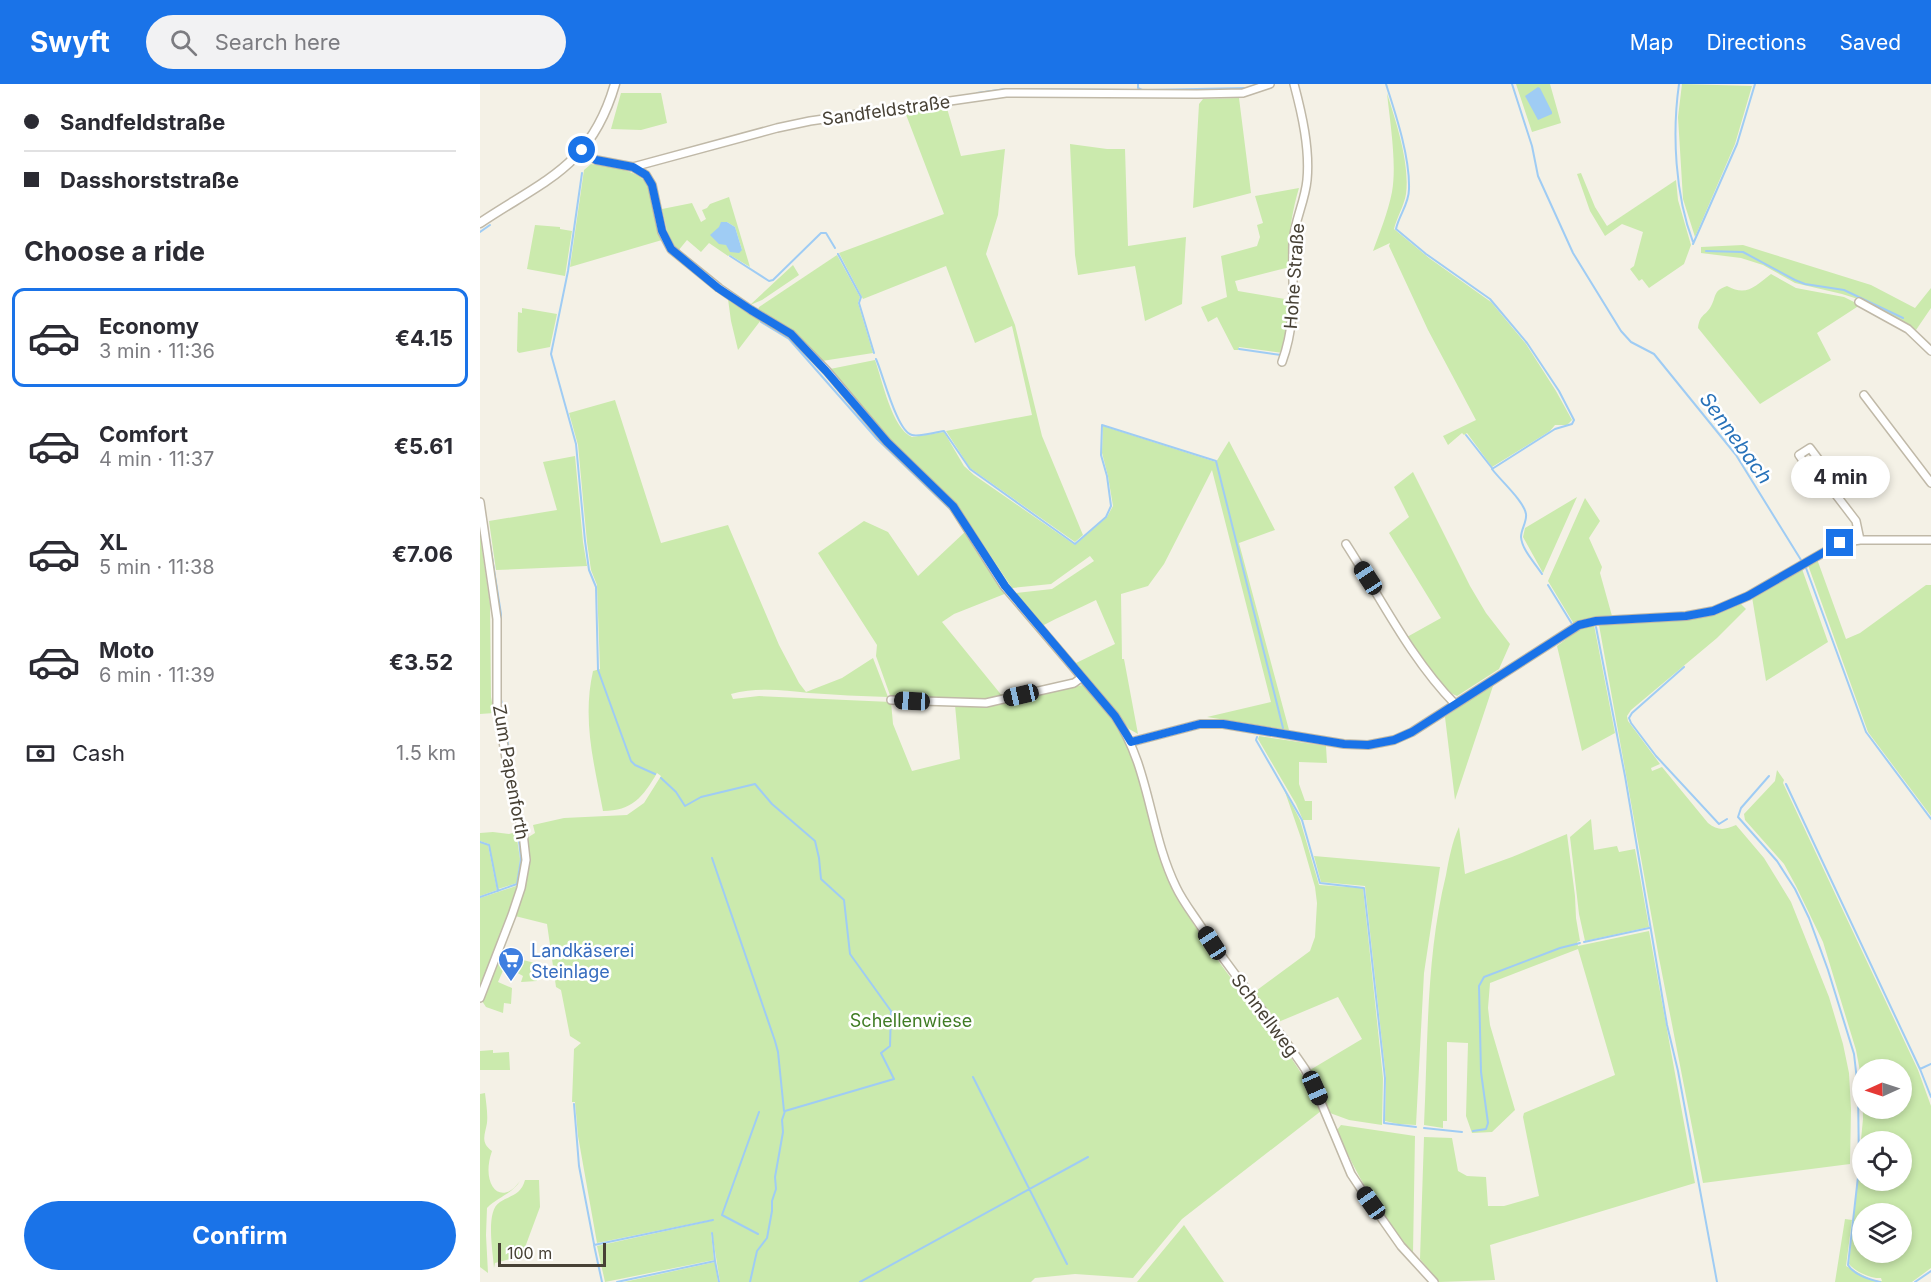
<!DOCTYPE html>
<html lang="en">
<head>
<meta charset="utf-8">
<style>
  :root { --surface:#fff; --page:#f2f2f3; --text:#2b2b33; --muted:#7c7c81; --line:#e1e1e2; --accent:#1a73e8 }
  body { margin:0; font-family:Inter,sans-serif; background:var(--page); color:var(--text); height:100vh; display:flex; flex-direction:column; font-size:22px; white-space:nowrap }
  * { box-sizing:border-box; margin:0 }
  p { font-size:20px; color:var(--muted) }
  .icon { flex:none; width:33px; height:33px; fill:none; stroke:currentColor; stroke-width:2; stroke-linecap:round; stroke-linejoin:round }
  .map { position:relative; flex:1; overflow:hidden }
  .panel { display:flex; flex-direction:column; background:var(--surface); width:480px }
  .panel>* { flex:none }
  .guide { display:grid; align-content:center; height:132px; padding:0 24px; background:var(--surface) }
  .needle { width:39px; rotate:267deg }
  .fabs { position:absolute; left:1372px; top:975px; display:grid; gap:12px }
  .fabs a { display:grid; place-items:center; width:60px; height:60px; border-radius:50%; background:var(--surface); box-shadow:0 3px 9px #0003; font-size:30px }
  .scale { position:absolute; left:18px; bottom:15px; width:108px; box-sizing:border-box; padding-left:6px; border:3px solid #474135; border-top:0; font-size:16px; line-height:21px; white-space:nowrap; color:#474135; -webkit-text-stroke:4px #fff; paint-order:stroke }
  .end { position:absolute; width:27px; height:27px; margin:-14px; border:8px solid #1a73e8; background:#fff; box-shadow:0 0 0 3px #fff }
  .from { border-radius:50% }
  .bubble { position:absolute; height:42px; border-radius:21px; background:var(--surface); box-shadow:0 3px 9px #0003; font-size:20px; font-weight:700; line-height:42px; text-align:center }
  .car { position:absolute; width:18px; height:36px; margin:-18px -9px; border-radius:8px; box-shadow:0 0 4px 2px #0007; background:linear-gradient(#222 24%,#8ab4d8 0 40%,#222 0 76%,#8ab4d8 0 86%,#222 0) }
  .guide b { display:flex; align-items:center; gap:21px; height:57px; font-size:22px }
  .guide b+b { border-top:2px solid var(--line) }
  .guide i { width:15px; height:15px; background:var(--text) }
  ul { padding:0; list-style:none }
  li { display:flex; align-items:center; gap:18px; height:99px; margin:0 12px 9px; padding:0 12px; border:3px solid transparent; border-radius:12px }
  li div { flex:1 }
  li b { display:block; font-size:22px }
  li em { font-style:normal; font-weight:700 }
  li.selected { border-color:var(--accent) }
  li>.icon { width:54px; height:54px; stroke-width:1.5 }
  h2 { padding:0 24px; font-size:27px; line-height:72px }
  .pay { display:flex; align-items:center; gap:15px; height:66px; padding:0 24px; font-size:22px }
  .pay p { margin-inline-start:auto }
  .button { display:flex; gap:12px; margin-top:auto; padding:12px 24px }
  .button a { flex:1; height:69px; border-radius:36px; background:var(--accent); color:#fff; font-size:24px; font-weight:700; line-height:69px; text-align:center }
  header { display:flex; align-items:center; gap:36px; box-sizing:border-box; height:84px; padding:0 30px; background:var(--accent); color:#fff }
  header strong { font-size:28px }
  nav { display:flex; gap:33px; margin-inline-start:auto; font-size:21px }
  .search { width:420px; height:54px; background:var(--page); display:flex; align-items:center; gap:15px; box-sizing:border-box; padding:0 21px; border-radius:33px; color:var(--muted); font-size:22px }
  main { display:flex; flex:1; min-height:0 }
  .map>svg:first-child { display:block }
</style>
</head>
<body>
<header>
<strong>Swyft</strong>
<div class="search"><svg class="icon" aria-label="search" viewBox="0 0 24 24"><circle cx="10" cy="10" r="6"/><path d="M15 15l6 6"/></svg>Search here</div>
<nav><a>Map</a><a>Directions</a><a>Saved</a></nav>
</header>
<main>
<section class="panel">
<div class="guide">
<b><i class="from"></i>Sandfeldstraße</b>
<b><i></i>Dasshorststraße</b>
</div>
<h2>Choose a ride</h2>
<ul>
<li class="selected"><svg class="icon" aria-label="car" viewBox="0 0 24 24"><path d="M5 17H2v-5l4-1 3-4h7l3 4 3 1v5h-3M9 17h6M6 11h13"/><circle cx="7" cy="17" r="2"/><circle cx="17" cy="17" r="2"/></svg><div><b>Economy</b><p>3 min · 11:36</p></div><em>€4.15</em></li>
<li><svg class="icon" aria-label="car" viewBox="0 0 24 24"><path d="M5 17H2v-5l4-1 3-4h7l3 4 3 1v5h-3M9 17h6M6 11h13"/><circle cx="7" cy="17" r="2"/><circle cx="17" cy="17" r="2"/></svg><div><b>Comfort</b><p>4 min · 11:37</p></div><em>€5.61</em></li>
<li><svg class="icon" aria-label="car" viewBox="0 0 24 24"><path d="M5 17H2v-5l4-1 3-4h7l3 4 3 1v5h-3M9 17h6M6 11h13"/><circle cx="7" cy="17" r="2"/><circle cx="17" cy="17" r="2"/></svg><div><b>XL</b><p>5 min · 11:38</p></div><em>€7.06</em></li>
<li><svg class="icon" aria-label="car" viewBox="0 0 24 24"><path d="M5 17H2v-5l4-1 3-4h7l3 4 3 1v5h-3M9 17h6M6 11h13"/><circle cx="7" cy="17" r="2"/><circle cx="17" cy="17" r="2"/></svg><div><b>Moto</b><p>6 min · 11:39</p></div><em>€3.52</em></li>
</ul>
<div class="pay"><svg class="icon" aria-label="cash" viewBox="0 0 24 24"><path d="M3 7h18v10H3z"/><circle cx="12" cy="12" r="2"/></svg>Cash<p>1.5 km</p></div>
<div class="button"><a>Confirm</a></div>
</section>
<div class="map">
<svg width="1451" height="1198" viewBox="0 0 1451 1198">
  <rect width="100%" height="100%" fill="#f4f1e6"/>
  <path fill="#cbeaad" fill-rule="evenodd" d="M1036,0H1070L1081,39L1052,48Z
    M1202,0L1272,2L1255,60L1215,153L1203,115L1198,33Z
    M141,9H181L187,39L161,46L131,45Z
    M907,9C916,38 930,79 926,110C924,122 917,133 914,145L949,174L1011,218L1046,260L1076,307L1092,336L1087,341H1075L1070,347L1012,383L987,349L984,351L982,349L968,361L963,352L996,336L948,246L909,162L910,159L893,167C900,148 908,128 912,108C917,80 910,38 907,9Z
    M759,14L771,109L713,124L719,20L723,15Z
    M466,21L481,72L525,65L518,131L506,170L535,241L562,352L603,451L595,458L490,384L466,347L552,331L532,242L495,259L466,182L383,215L359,169L464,130L425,28Z
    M590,60L627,65H645L648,162L706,153L702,220L665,237L655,182L598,191L595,171Z
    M111,80C130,84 157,84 169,102L182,156L90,183L104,86Z
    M1101,89L1115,123L1127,142L1196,96L1198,116L1211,161L1204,180L1169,204L1162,195L1159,197L1150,185L1154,182L1163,148L1142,140L1125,152L1110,127L1097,90Z
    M819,104C811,131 808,154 810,183L755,197L758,207L811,216L810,239L803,269L759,263L758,266H754L737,233L728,238L721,223L747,213L741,172L777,162L780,153L777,141L783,139L775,112Z
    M249,113L270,183L250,171L248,172L229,159L221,168L207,156L198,167L189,155L182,125L212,119L221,138L226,135L222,126L227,124L230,120ZM247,138L255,143L262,166L246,161L231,151Z
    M55,141L80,143V145L92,147L85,192L47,185Z
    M1263,161L1391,201L1435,224L1451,204V224L1436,246L1381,216L1362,210L1315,199L1283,181L1261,174L1221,169V163Z
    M357,171L380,213L378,219L393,269L342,277L314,247L278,226L279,223Z
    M313,181L319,191L282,216L270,221Z
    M1291,190L1316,204L1364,213L1380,221L1337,249L1351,276L1280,320L1218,244C1220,230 1224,233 1230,224C1237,213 1232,207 1247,202C1267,213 1275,202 1291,190Z
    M248,215L281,236L258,266L251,237Z
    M42,224L77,230L70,263L39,269L37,267L38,228L42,229Z
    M395,276C402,295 412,345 432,353L464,348L484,382L494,391L595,461L627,433L633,422L628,392L622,369L623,342L736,378L749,357L795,446L759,459L809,646L727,633L791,618L732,386L684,480L668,502L641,510L642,575H644L658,650L649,645L638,629L594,580L635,560L616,516C598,525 580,532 562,542L536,509L572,505L614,477L610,472L571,500L532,504L476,420L406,351L350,285Z
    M135,316L181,459L248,441L299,561L319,599L326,608L362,594L393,574L408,613C381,612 355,611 329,609C302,606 277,603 251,610L253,615L279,612L411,618L413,640L432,687L480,675L475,621L603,601C617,617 633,632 643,651C668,699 667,758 694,807C713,841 736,875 760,906C790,945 821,981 841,1027L702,1135L653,1194L595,1190L555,1194L551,1198H240L232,1148L231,1149L234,1176L125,1198L117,1162L231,1137L230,1136L117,1159L98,1052L95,1018H92L94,965L101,959L90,952L81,906L76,903L67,840L35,832L47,754L55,749L53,741L84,734L147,731L164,719L181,692L177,689C163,713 152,727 123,727C114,679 102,636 113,587L120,585L117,501L111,486L107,458L98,361L89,329Z
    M95,372L103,458L107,482L16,486L9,437L77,426L63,378Z
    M933,388L990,502L1006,529L1030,560L1019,585L977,612C957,604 939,572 927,553L961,534L909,449L929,433L914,403Z
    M1097,413L1063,489L1043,453L1045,444Z
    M1105,414L1120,437L1109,454L1122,483L1120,489L1132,532L1111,534L1094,540L1068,497Z
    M384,437L408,448L438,492L486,447L527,509L474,530L462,538L523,613L506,616L411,614L396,572L397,561L338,469Z
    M0,451L10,520L11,613L14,629L0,630Z
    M1337,475L1366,555L1380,549L1446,501H1451V732L1388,648L1328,481Z
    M1322,485L1348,558L1286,597L1272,513Z
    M1261,520L1266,525L1237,554L1151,626L1147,632L1148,637L1180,680L1171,684L1172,687L1182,683L1228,739C1238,747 1245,746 1256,741L1284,774L1311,818L1349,913L1363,960L1369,989L1371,1025L1370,1080L1223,1099L1179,874L1119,541L1209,535L1236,530Z
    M1114,541L1135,649L1102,667L1077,562L1100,545Z
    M1014,599L975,716L965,633Z
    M779,652L846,662L847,679L819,678V700L825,717H832V736H823L816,720L778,655Z
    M1297,686L1304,696L1303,699L1438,986L1451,1022V1184L1432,1198H1355L1365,1135L1372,1136L1366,1182L1392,1196L1402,1197L1401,1194C1391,1195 1376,1188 1369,1180L1383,1035L1382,998L1376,966L1343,858L1316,802L1304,780L1265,736L1264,730L1295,697ZM1383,986H1422V1024H1383ZM1383,1058H1422V1096H1383ZM1383,1130H1422V1168H1383Z
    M804,705L820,736L839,801L883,804L903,994L902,1041L869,1036L850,1029L830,986L882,955L858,913L796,939L773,909L830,867L835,853L837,819L835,803L821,754Z
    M1111,735L1114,766L1137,762L1139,768L1155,765L1169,843L1105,857L1099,830L1090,753Z
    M979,743L985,790L1032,773L1087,750L1095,812L1096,834L1100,857L1097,858L1098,862L1169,847L1215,1099L1010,1161L1015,1196L959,1198L940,1175L944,1053L972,1054L978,1087L987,1092L1006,1093L1008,1122H1024L1059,1112L1043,1033L1044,1029L1135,991L1098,865L1010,899L1008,924L1010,941L1035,1026L1012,1048L992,1049L986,1032L988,959L967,958V1037H963V1044L944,1041C948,958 946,872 966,791C969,775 972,758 979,743Z
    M13,748L29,750L36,748L40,775L37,799L18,805L9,760L0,757V749Z
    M0,758L8,761L17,806L0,812Z
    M834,772L960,783L944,889L936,1041L918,1040L905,1037L906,994L885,802L841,798Z
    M39,801L30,830L0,905V814Z
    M19,870L59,880L57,897L41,898L43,892L25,882L18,898L32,904L31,920L24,919L23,929L6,923L2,917Z
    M13,966V969L29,968L30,986H0V967Z
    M5,1009C6,1018 8,1030 7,1039C5,1051 0,1058 12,1067C0,1101 21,1124 40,1097C32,1110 18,1113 7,1124L6,1151L8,1189L0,1183V1010Z
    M861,1041L935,1052L933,1169C901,1132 876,1092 857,1046Z
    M45,1096H59L60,1123L44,1166L38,1173L15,1179L14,1184C13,1167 5,1127 20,1118C31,1111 41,1111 45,1096Z
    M704,1141L744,1198H657Z
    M235,1178L238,1198H144Z"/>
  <path fill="#9fccf4" d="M1058,3L1060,4L1072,28V30L1058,36L1045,12Z
    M241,138H247L255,143L262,166L259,169L250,168L246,161L239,160L230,151L239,143Z"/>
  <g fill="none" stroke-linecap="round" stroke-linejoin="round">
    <path stroke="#9fccf4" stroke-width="2" d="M658,0V4L662,6
      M906,0C916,31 930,73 929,105C929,120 919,131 916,145L946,170L1010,215L1047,259L1079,307L1094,336L1092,340L1075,345L1012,385C1020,396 1044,417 1046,430C1047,438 1041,445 1041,453C1042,466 1055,479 1062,490
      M1032,0L1052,62L1058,92L1093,169L1141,247L1151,258L1174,270L1256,371L1326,484L1386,648L1451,735
      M1199,0C1192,49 1195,111 1213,158
      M669,6L764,4
      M497,9L526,5L652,6
      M102,89L88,187L71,270L96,360L105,457L109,486L116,503L118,586L151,677L155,681L175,690
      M0,148L10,141
      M1213,160L1257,60L1275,0
      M1226,167L1263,168L1315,196L1325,200L1364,206L1423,234
      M358,170L381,213L379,219L394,269
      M250,172L289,197L293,196L341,149H346L355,164
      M281,238L309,255L397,355L471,426L484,445
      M759,265L801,271
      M396,275C403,290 417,348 432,351C440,353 455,348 464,347L490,385L595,460L626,433L631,422L627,392L621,371L622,341L736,377L803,644
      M986,351L1012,384
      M7,442L21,530L20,549
      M1068,501L1092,540
      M1116,543L1145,692L1187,941L1198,987L1237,1198
      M1204,583L1152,629L1149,634L1151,639L1176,672L1239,740L1247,735
      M20,609L34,698L42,734
      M777,653L776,656L822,736L840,799L884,804L905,994L904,1039L936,1043
      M1289,692L1261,724L1258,733L1297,777L1315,805L1329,834L1348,886L1374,970L1378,1005L1379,1084L1368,1181C1374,1191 1389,1195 1400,1198
      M181,694L196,708L205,722L221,713L275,700L292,720L335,757L339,774L341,795L364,816L370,870L411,927L410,962L401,969L414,995L305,1027L302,1036L303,1048L295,1093L296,1105L292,1117V1127L287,1154L277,1167L270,1198
      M1306,700L1440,985L1451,980
      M0,758L9,761L18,807
      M232,774L295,957L298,968L304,1027
      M0,813L37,800L41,775L38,748
      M1104,858L1169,844
      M1440,985L1451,1013
      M493,993L587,1180
      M94,1020L99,1082L114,1160
      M944,1044L982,1048
      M993,1047L1006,1045L1008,1039L1001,988L999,902L1004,893L1080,864L1100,859
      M278,1150L242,1131L279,1028
      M235,1177L239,1198
      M122,1198L114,1161L233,1136
      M137,1198L235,1177L232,1149
      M380,1198L608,1073
      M1435,1198L1451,1187"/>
    <defs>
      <path id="minor" d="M102,66L116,76L153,83L297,44L330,37L526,9L717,10L763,9L790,0
        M153,83L166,91L172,101L182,148L191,165L239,204L271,226L311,250L347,287L407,358L473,422L524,502L635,632C670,683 669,748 696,803C702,816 712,829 720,841C753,891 792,936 825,985L835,1004L871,1090L881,1105L921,1162L954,1198
        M1379,218L1428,245L1451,267
        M802,278C817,237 812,202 813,159C814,137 825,118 827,96C830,65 822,30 814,0
        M1384,311L1451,399
        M1337,386L1328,384L1319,371L1330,364L1339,376L1337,386L1376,437L1380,456
        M0,418L17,535V623L33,714L43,749L46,776L41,804L32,831L0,914
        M866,460C901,514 930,574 975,620
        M411,616L506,619L594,599L601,594
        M651,658L720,640H743L864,660L888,661L914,656L932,648L1099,541L1116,537L1206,532L1233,527L1268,512L1360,459L1380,456H1451"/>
      <path id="tertiary" d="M0,139C64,96 111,83 135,0"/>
    </defs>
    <use href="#minor" stroke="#c0b9a8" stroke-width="10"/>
    <use href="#tertiary" stroke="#c0b9a8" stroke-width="11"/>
    <use href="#minor" stroke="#fff" stroke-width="7"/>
    <use href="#tertiary" stroke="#fff" stroke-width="8"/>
  </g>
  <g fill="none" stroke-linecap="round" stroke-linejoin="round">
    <path stroke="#1a73e8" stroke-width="8" d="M102,66L116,76L153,83L166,91L172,101L182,147L191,165L238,204L271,226L311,250L346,287L407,358L473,422L525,502L635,632L651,658L720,640H743L864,660L888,661L914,656L932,648L1099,541L1116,537L1206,532L1233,527L1268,512L1360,459"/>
  </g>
  <defs>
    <symbol id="supermarket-pin" viewBox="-11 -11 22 30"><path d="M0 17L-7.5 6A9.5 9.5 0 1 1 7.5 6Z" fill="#3f7fe0" stroke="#fff"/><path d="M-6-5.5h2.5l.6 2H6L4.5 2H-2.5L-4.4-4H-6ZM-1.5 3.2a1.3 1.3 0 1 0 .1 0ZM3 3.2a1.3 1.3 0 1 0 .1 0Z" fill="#fff"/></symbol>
  </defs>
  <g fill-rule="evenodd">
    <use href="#supermarket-pin" x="16" y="861" width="30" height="40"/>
  </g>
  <g text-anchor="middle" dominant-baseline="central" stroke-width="5" stroke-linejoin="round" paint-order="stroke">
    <g font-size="18" fill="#474135" stroke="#fff">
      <text transform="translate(406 26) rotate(-8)">Sandfeldstraße</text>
      <text transform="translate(814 192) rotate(-86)">Hohe Straße</text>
      <text transform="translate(31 688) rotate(80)">Zum Papenforth</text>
      <text transform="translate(785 931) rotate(53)">Schnellweg</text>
    </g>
    <g font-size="18" fill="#366cbe" stroke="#fff" text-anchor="start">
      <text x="51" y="866">Landkäserei<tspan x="51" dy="21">Steinlage</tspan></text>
    </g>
    <g font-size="18" fill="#407c25" stroke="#fff">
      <text x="431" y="936">Schellenwiese</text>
    </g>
    <g font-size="20" font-style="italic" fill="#2872b9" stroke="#fff">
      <text transform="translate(1256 354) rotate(54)">Sennebach</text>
    </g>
  </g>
</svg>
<div class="fabs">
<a><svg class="needle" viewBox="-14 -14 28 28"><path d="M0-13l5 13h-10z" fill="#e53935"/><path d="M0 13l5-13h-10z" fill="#7c7c81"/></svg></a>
<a><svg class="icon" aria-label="locate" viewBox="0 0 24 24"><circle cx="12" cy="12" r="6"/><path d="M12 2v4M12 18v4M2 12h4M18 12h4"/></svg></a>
<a><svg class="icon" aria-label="layers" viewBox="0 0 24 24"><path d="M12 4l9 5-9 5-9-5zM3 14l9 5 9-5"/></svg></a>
</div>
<div class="scale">100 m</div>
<i class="end from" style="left:102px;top:66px"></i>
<i class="end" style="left:1360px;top:459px"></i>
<div class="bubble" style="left:1311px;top:372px;width:99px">4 min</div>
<i class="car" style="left:888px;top:494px;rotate:327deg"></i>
<i class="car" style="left:541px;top:611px;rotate:257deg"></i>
<i class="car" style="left:432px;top:617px;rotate:273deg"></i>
<i class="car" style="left:732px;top:859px;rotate:327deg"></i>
<i class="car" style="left:835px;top:1004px;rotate:156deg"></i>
<i class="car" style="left:891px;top:1119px;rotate:325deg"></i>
</div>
</main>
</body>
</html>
